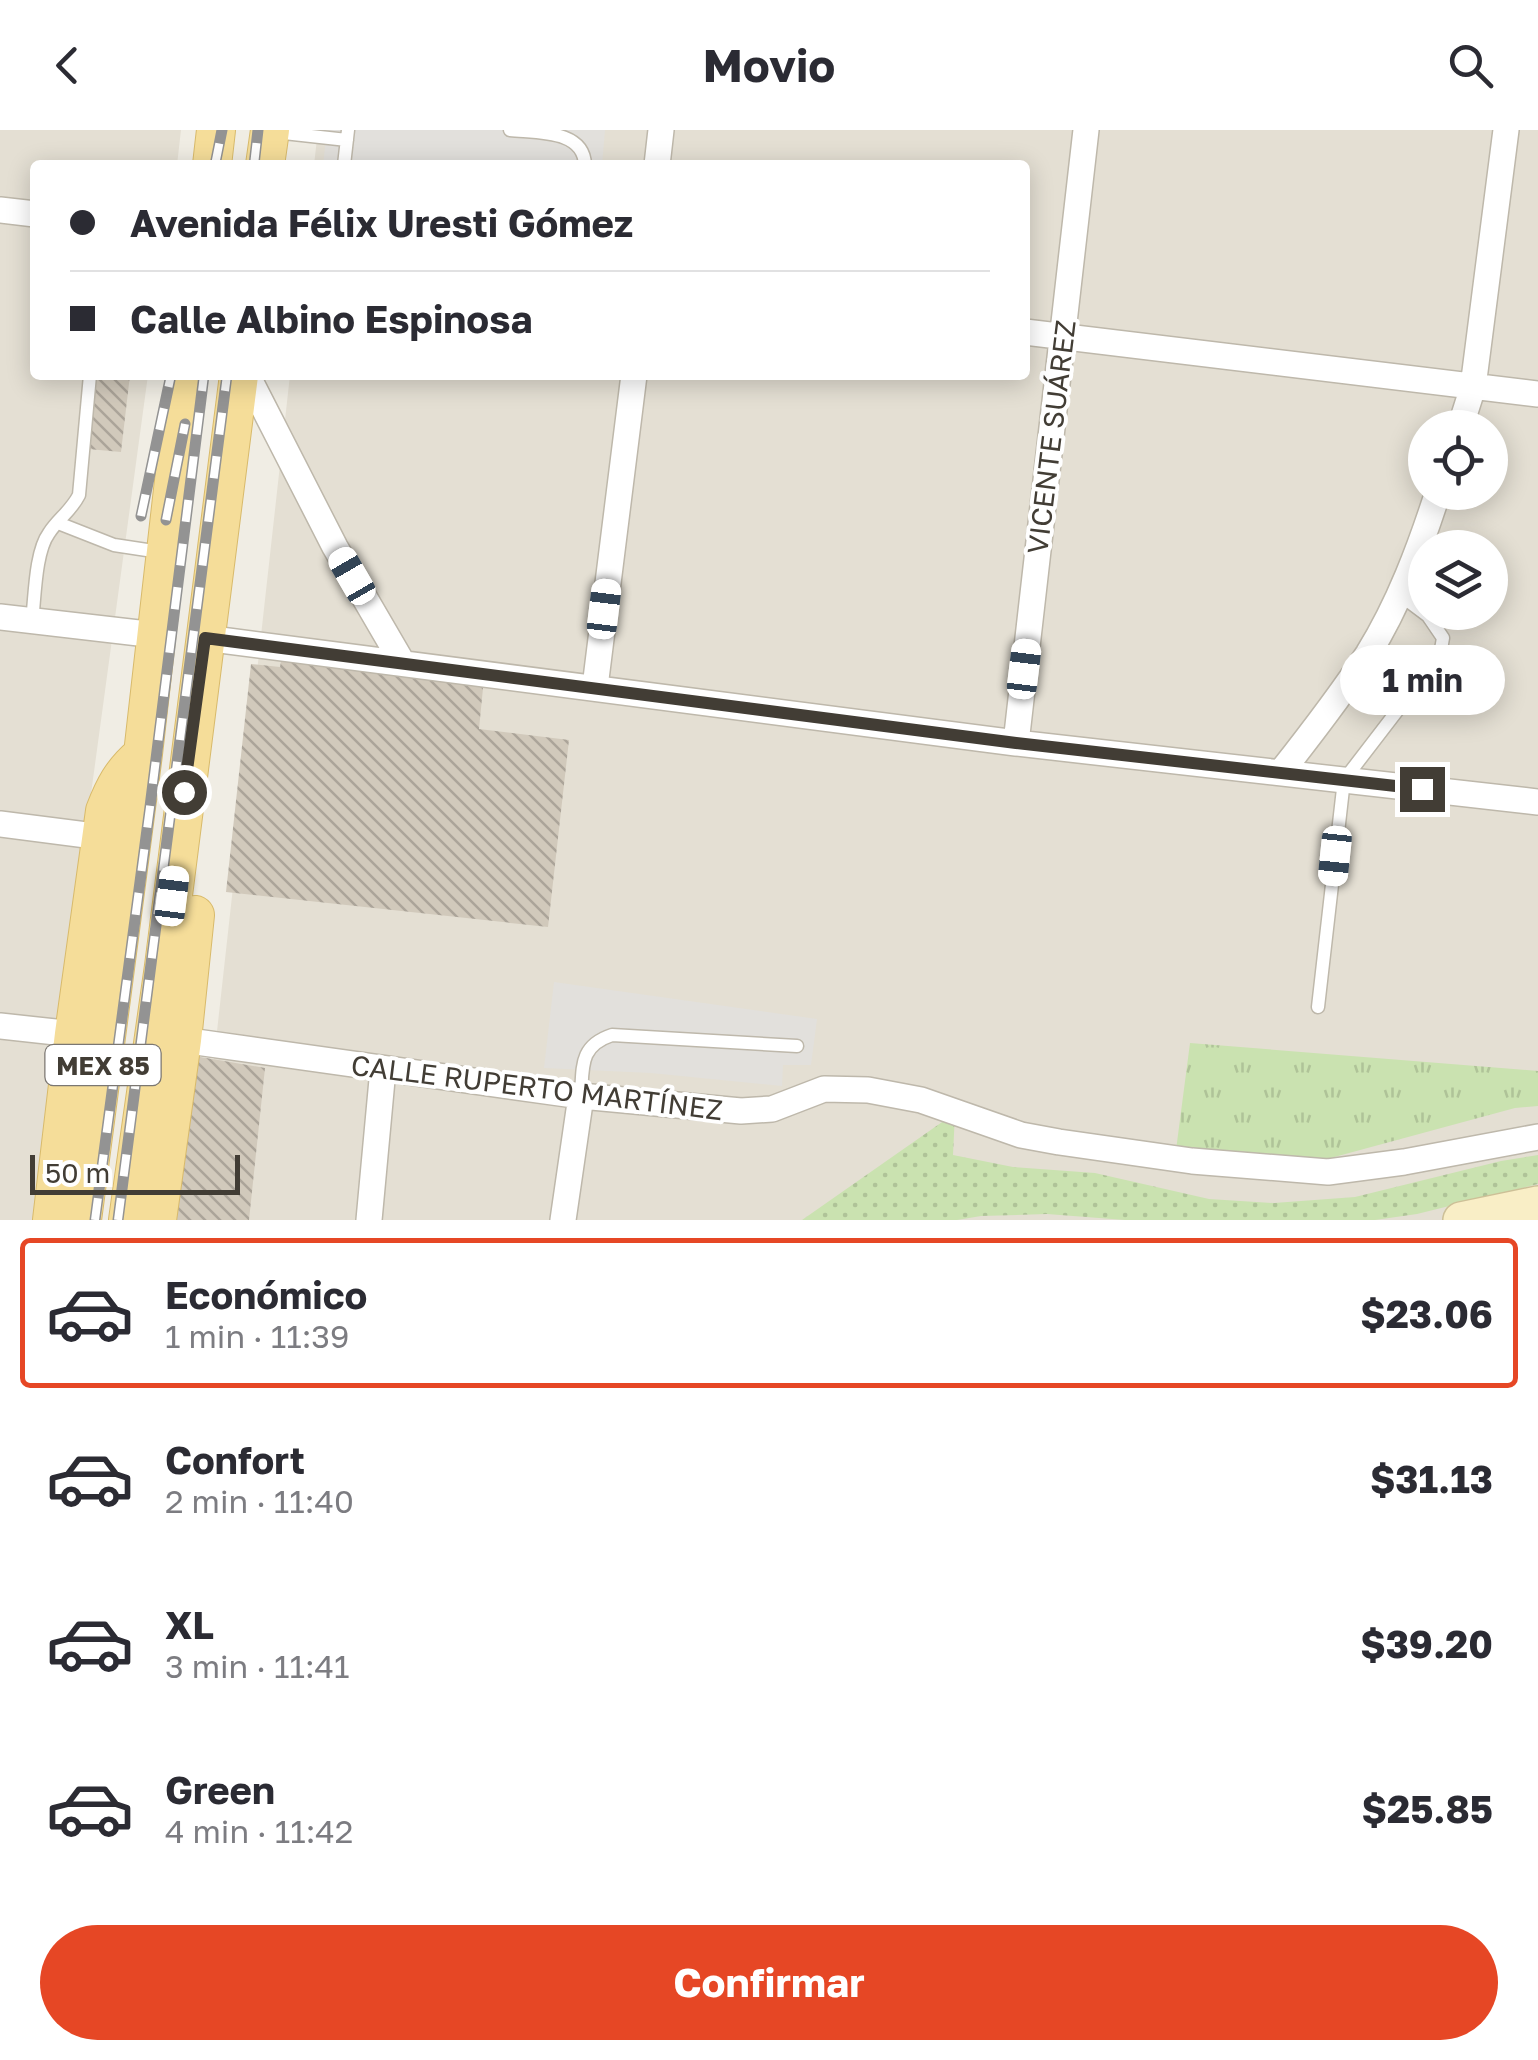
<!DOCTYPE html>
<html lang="es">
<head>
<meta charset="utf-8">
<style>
  :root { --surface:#fff; --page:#f7f7f7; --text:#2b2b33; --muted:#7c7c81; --line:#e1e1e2; --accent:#e64725 }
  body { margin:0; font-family:"Golos Text",sans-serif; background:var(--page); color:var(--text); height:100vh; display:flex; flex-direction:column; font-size:38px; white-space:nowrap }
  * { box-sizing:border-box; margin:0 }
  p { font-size:32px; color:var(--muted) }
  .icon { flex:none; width:55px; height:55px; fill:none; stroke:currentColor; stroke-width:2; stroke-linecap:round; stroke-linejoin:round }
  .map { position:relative; height:1090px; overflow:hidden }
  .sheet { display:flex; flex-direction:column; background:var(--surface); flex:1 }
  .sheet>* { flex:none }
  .banner { position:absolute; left:30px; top:30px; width:1000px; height:220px; border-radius:10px; box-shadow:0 5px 25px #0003; display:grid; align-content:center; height:220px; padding:0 40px; background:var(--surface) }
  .tools { position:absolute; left:1408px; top:280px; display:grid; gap:20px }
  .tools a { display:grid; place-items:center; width:100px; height:100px; border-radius:50%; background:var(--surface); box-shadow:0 5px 25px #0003; font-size:50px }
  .scale { position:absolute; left:30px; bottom:25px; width:210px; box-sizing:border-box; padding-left:10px; border:5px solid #423d35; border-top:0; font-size:28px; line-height:35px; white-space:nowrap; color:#423d35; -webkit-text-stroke:8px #fff; paint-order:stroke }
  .end { position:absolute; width:45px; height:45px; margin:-22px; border:12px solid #423d35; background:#fff; box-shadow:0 0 0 5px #fff }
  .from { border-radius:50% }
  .bubble { position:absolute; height:70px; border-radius:35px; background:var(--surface); box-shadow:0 5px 25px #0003; font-size:32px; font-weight:700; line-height:70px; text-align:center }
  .car { position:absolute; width:30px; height:60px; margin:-30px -15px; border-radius:12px; box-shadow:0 0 8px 2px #0007; background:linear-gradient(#fff 24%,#345 0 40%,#fff 0 76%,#345 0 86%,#fff 0) }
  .banner b { display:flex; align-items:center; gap:35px; height:95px; font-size:38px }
  .banner b+b { border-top:2px solid var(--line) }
  .banner i { width:25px; height:25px; background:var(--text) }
  ul { padding:18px 0 0; list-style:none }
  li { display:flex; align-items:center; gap:30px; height:150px; margin:0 20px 15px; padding:0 20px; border:5px solid transparent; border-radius:10px }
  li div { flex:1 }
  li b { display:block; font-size:38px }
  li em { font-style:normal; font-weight:700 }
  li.selected { border-color:var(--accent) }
  li>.icon { width:90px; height:90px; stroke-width:1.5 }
  .action { display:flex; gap:20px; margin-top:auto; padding:20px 40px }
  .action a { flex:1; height:115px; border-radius:60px; background:var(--accent); color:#fff; font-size:40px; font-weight:700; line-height:115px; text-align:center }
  header { display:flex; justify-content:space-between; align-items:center; height:130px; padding:0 40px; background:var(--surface); font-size:45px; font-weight:700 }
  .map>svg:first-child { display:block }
</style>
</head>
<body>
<header><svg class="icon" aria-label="back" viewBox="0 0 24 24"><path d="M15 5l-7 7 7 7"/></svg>Movio<svg class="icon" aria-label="search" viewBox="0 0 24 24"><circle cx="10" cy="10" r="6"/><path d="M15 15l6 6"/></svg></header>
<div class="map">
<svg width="1538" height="1090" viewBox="0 0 1538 1090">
  <defs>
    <pattern id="grass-dots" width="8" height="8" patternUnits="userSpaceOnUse" patternTransform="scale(2.5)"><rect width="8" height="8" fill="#cae2b0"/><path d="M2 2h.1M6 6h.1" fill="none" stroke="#afc398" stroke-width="1.8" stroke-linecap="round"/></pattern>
    <pattern id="park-tufts" width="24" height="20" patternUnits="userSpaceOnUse" patternTransform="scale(2.5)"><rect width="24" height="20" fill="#cae2b0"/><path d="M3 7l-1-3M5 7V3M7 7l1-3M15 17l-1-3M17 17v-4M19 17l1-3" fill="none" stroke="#afc398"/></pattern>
    <pattern id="building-back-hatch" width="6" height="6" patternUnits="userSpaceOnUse" patternTransform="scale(2.5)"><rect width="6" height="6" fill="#d1c9bb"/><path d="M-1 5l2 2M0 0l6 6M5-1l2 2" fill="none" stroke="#aba499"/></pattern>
  </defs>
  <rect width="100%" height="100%" fill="#f0ede4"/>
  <path fill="#e4dfd3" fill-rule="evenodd" d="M0,0H181L177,35H35V245H148L33,1090H0Z
    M318,0H1538V1090H196L290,245H1025V35H314ZM1425,298H1490V362H1425ZM1425,418H1490V482H1425Z"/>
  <path fill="url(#grass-dots)" d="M955,983L953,1025L1013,1037L1095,1043L1209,1069L1274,1073L1355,1067L1501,1031L1538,1025V1054L1417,1084L1375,1090H1125L1047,1084L981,1086L957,1090H802Z"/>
  <path fill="url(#park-tufts)" d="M1190,913L1538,941V976L1515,978L1327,1029L1176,1020Z"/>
  <path fill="#e2e0dc" d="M327,0H605L602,35H323Z
    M554,852L817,889L811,935H783L782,956L651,943L544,938Z"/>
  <path fill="url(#building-back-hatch)" d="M97,245H130L121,322L88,319Z
    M282,525L484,548L479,599L569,610L548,797L226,762L251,534L280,537Z
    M189,925L265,938L249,1090H166Z"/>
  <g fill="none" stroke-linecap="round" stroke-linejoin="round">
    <defs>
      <path id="service" d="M510,0C539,3 584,0 585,35
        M275,2L347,10
        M344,35L348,0
        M58,393L114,415L160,422
        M32,491C35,467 35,422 49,403C58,389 71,381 79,365L90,245
        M1318,877L1344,650L1440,525L1443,508L1428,486L1400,465
        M581,966C583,937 579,916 612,905L797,916"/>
      <path id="minor" d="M657,35L661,0
        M0,80L35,84
        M1025,202L1538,264
        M247,245L335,417L402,532
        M1460,298L1473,257L1506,0
        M0,487L156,505
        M205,508L1016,613L1538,672
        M595,557L634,245
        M1016,613L1086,0
        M1281,642C1311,604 1341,565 1368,524C1399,474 1420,418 1438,362
        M0,694L102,707
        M0,896L74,904
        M182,910L581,966L741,981L772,979L824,959L868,960L921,970L1021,1005L1059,1012L1192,1031L1328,1042L1404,1032L1538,1007
        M369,1090L383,939
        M563,1090L581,966"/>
      <path id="secondary" d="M1461,1090L1538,1074"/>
      <path id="primary" d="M212,35L216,0
        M265,35L270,0
        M52,1090L74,904L105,681C114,658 122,642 141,626
        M82,1090L143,624L186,245
        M128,1090L164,836L239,245
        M157,1090L182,910L195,785"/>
    </defs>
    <use href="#service" stroke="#beb8ab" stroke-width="15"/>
    <use href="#minor" stroke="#beb8ab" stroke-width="28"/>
    <use href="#secondary" stroke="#cdc097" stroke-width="38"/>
    <use href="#primary" stroke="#d8ba6b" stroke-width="40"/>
    <use href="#service" stroke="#fff" stroke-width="12"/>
    <use href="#minor" stroke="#fff" stroke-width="25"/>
    <use href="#secondary" stroke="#f9eec6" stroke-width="35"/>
    <use href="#primary" stroke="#f5dd99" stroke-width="38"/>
    <defs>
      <path id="rail" d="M215,35L222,0
        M254,35L258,0
        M141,386L171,245
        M166,390L185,294
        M95,1090L150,677L204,245
        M118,1090L227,245"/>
    </defs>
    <use href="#rail" stroke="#939393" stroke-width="11"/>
    <use href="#rail" stroke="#fff" stroke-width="8" stroke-dasharray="22" stroke-linecap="butt"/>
  </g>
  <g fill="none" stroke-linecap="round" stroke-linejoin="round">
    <path stroke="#423d35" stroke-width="12" d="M184,662L205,508L1016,613L1422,659"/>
  </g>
  <g text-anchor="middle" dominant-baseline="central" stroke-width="8" stroke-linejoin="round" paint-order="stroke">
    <rect fill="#fff" stroke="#7b7772" stroke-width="2.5" x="45.5" y="915" width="115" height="40" rx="8"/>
    <g font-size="25" font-weight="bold" fill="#423d35">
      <text x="103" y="935">MEX 85</text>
    </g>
    <g font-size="28" fill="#423d35" stroke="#fff">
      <text transform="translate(1051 307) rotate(-83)">VICENTE SUÁREZ</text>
      <text transform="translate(537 957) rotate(7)">CALLE RUPERTO MARTÍNEZ</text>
    </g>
  </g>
</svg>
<div class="tools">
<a><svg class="icon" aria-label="locate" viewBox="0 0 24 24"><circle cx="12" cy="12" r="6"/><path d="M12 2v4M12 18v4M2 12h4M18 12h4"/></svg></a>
<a><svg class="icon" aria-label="layers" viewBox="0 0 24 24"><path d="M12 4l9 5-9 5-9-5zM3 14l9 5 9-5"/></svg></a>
</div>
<div class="scale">50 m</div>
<i class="end from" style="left:184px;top:662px"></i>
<i class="end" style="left:1422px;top:659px"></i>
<div class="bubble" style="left:1340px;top:515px;width:165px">1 min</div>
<i class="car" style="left:352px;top:446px;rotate:330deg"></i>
<i class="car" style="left:604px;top:479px;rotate:7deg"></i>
<i class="car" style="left:1024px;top:539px;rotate:7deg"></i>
<i class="car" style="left:1335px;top:726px;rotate:186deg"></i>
<i class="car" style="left:172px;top:766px;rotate:7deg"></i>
<div class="banner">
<b><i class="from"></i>Avenida Félix Uresti Gómez</b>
<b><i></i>Calle Albino Espinosa</b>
</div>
</div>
<section class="sheet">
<ul>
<li class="selected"><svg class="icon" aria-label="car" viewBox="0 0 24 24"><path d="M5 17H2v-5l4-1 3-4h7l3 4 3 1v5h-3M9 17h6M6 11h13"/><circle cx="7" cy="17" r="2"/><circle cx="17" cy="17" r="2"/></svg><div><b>Económico</b><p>1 min · 11:39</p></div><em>$23.06</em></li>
<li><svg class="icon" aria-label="car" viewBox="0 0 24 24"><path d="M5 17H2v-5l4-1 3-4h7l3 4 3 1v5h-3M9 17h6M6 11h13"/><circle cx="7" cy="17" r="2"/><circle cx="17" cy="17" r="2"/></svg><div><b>Confort</b><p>2 min · 11:40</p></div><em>$31.13</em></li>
<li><svg class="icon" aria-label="car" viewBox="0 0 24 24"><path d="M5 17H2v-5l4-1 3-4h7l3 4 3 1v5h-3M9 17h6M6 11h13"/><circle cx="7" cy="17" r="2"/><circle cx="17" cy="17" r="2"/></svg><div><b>XL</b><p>3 min · 11:41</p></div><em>$39.20</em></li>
<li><svg class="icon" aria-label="car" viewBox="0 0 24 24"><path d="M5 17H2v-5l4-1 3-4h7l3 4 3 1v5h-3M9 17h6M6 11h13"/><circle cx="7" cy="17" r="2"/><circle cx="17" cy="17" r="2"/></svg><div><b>Green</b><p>4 min · 11:42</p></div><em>$25.85</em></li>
</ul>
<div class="action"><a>Confirmar</a></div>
</section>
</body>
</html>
